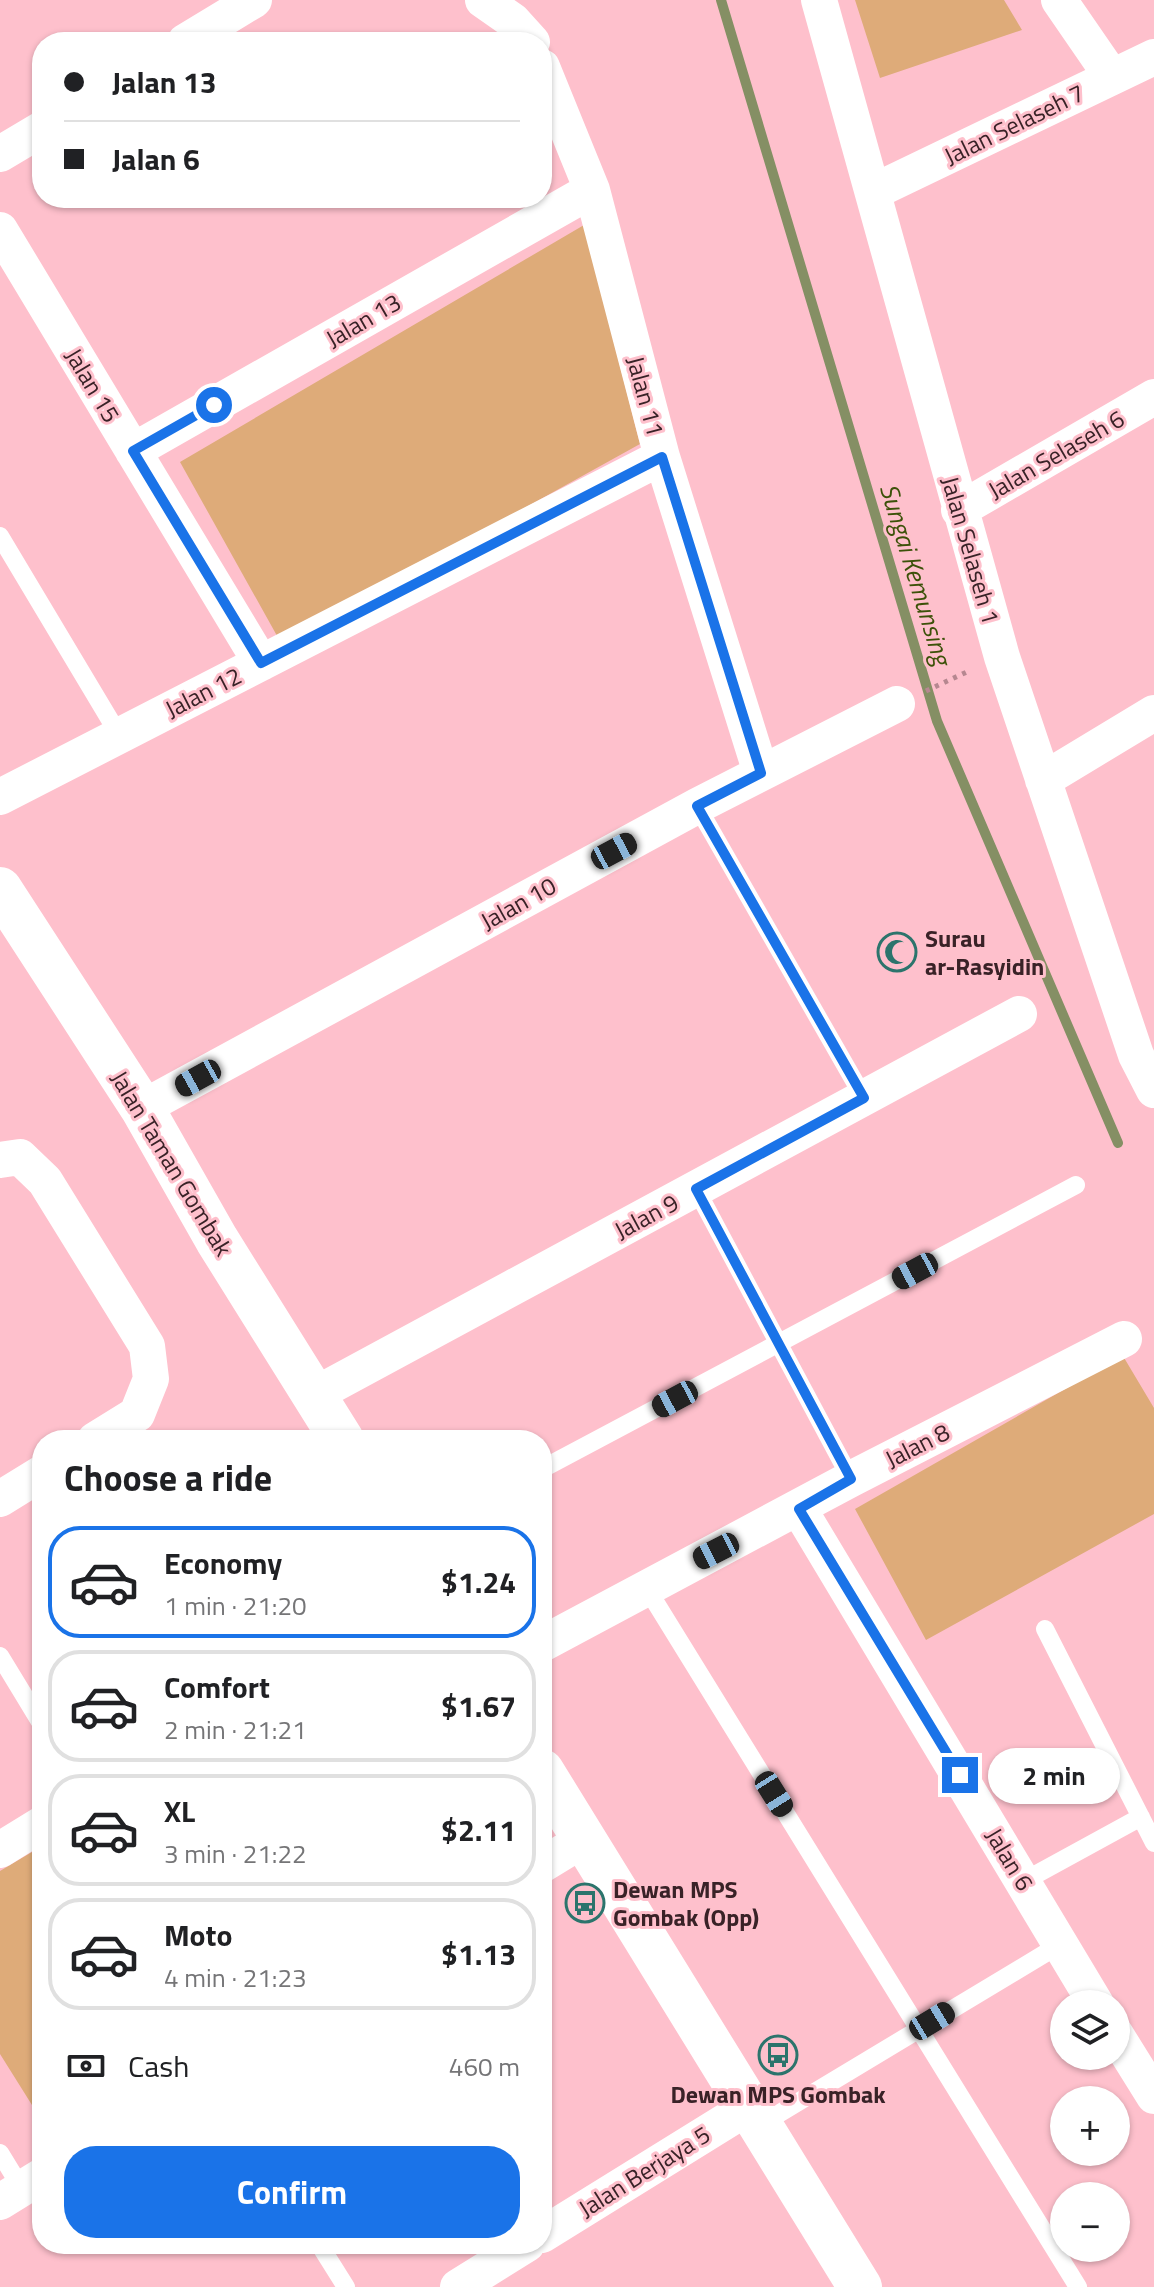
<!DOCTYPE html>
<html lang="en">
<head>
<meta charset="utf-8">
<style>
  :root { --surface:#fff; --page:#f6f6f6; --text:#202124; --muted:#757577; --line:#e0e0e0; --accent:#1a73e8 }
  body { margin:0; font-family:"Titillium Web",sans-serif; background:var(--page); color:var(--text); height:100vh; display:flex; flex-direction:column; font-size:30px; white-space:nowrap }
  * { box-sizing:border-box; margin:0 }
  p { font-size:26px; color:var(--muted) }
  .icon { flex:none; width:44px; height:44px; fill:none; stroke:currentColor; stroke-width:2; stroke-linecap:round; stroke-linejoin:round }
  .map { position:relative; flex:1; overflow:hidden }
  .side { position:absolute; left:32px; top:1430px; width:520px; height:824px; display:flex; flex-direction:column; background:var(--surface); border-radius:32px; box-shadow:0 2px 6px #0004 }
  .side>* { flex:none }
  .banner { position:absolute; left:32px; top:32px; width:520px; height:176px; border-radius:32px; box-shadow:0 2px 6px #0004; display:grid; align-content:center; height:176px; padding:0 32px; background:var(--surface) }
  .controls { position:absolute; left:1050px; top:1990px; display:grid; gap:16px }
  .controls a { display:grid; place-items:center; width:80px; height:80px; border-radius:50%; background:var(--surface); box-shadow:0 2px 6px #0004; font-size:40px }
  .end { position:absolute; width:36px; height:36px; margin:-18px; border:10px solid #1a73e8; background:#fff; box-shadow:0 0 0 4px #fff }
  .from { border-radius:50% }
  .bubble { position:absolute; height:56px; border-radius:28px; background:var(--surface); box-shadow:0 2px 6px #0004; font-size:26px; font-weight:700; line-height:56px; text-align:center }
  .car { position:absolute; width:24px; height:48px; margin:-24px -12px; border-radius:10px; box-shadow:0 0 6px 2px #0007; background:linear-gradient(#222 24%,#8ab4d8 0 40%,#222 0 76%,#8ab4d8 0 86%,#222 0) }
  .banner b { display:flex; align-items:center; gap:28px; height:76px; font-size:30px }
  .banner b+b { border-top:2px solid var(--line) }
  .banner i { width:20px; height:20px; background:var(--text) }
  ul { padding:0; list-style:none }
  li { display:flex; align-items:center; gap:24px; height:112px; margin:0 16px 12px; padding:0 16px; border:4px solid var(--line); border-radius:32px }
  li div { flex:1 }
  li b { display:block; font-size:30px }
  li em { font-style:normal; font-weight:700 }
  li.current { border-color:var(--accent) }
  li>.icon { width:72px; height:72px; stroke-width:1.5 }
  h2 { padding:0 32px; font-size:36px; line-height:96px }
  .pay { display:flex; align-items:center; gap:20px; height:88px; padding:0 32px; font-size:30px }
  .pay p { margin-inline-start:auto }
  .action { display:flex; gap:16px; margin-top:auto; padding:16px 32px }
  .action a { flex:1; height:92px; border-radius:32px; background:var(--accent); color:#fff; font-size:32px; font-weight:700; line-height:92px; text-align:center }
  .map>svg:first-child { display:block }
</style>
</head>
<body>
<div class="map">
<svg width="1154" height="2287" viewBox="0 0 1154 2287">
  <rect width="100%" height="100%" fill="#fec0cc"/>
  <path fill="#deab79" d="M855,0H1004L1022,30L880,78Z
    M584,225L640,444L281,643L180,462Z
    M1123,1356L1154,1408V1514L926,1640L855,1509Z
    M42,1846V2121L0,2054V1871Z"/>
  <g fill="none" stroke-linecap="round" stroke-linejoin="round">
    <path stroke="#858f64" stroke-width="10" d="M721,0L937,721L1118,1143"/>
    <path stroke="#b68790" stroke-width="5" stroke-dasharray="4 6" stroke-linecap="butt" d="M926,691L971,670"/>
    <path stroke="#fff" stroke-width="18" d="M0,536L119,735
      M697,806L864,1098
      M696,1189L851,1479
      M542,1469L1076,1185
      M646,1587L1078,2287
      M1045,1629L1154,1843
      M0,1656L42,1725
      M1024,1881L1141,1817
      M760,2125L1059,1945
      M0,2153L22,2189
      M319,2244L346,2287"/>
    <path stroke="#fff" stroke-width="36" d="M483,0L513,21L532,42
      M819,0L1002,657L1136,1055L1154,1090
      M1059,0L1112,77
      M185,42L254,0
      M542,67L592,190L662,457L761,773
      M0,154L42,129
      M875,191L1154,57
      M0,230L261,663
      M133,451L592,190
      M959,510L1154,397
      M1043,780L1154,713
      M0,797L662,457
      M142,1108L697,806L897,704
      M0,1160L20,1157L45,1181L147,1346L151,1379L137,1414L95,1440
      M314,1395L1019,1014
      M0,1499L42,1473
      M799,1509L1096,2004
      M542,1644L851,1479L1124,1339
      M0,1850L42,1824
      M542,1865L583,1840
      M1116,2035L1154,2096
      M0,2202L42,2176
      M542,2235L747,2108
      M458,2287L527,2244"/>
    <path stroke="#fff" stroke-width="44" d="M0,889L142,1108L217,1240L342,1440
      M542,1771L860,2287"/>
  </g>
  <g fill="none" stroke-linecap="round" stroke-linejoin="round">
    <path stroke="#1a73e8" stroke-width="10" d="M214,405L133,451L261,663L662,457L761,773L697,806L864,1098L696,1189L851,1479L799,1509L960,1775"/>
  </g>
  <defs>
    <symbol id="mosque-ring" viewBox="-11 -11 22 22"><circle r="9.5" fill="#fec0cc" stroke="#2c746c" stroke-width="1.5"/><path d="M3.5-4.9A6 6 0 1 0 3.5 4.9A5 5 0 1 1 3.5-4.9Z" fill="#2c746c"/></symbol>
    <symbol id="bus-ring" viewBox="-11 -11 22 22"><circle r="9.5" fill="#fec0cc" stroke="#2c746c" stroke-width="1.5"/><path d="M-5-6H5V4H4V6H2V4H-2V6H-4V4H-5ZM-3.5-4V0h7V-4ZM-3.5 1.2v1.5H-2V1.2ZM2 1.2v1.5H3.5V1.2Z" fill="#2c746c"/></symbol>
  </defs>
  <g fill-rule="evenodd">
    <use href="#mosque-ring" x="875" y="930" width="44" height="44"/>
    <use href="#bus-ring" x="563" y="1881" width="44" height="44"/>
    <use href="#bus-ring" x="756" y="2033" width="44" height="44"/>
  </g>
  <g text-anchor="middle" dominant-baseline="central" stroke-width="6" stroke-linejoin="round" paint-order="stroke">
    <g font-size="24" fill="#392227" stroke="#fec0cc">
      <text transform="translate(1014 124) rotate(-26)">Jalan Selaseh 7</text>
      <text transform="translate(363 320) rotate(-30)">Jalan 13</text>
      <text transform="translate(93 385) rotate(59)">Jalan 15</text>
      <text transform="translate(646 396) rotate(75)">Jalan 11</text>
      <text transform="translate(1056 454) rotate(-30)">Jalan Selaseh 6</text>
      <text transform="translate(971 550) rotate(74)">Jalan Selaseh 1</text>
      <text transform="translate(203 692) rotate(-27)">Jalan 12</text>
      <text transform="translate(518 903) rotate(-29)">Jalan 10</text>
      <text transform="translate(172 1163) rotate(59)">Jalan Taman Gombak</text>
      <text transform="translate(646 1216) rotate(-28)">Jalan 9</text>
      <text transform="translate(917 1445) rotate(-27)">Jalan 8</text>
      <text transform="translate(1010 1859) rotate(59)">Jalan 6</text>
      <text transform="translate(644 2171) rotate(-32)">Jalan Berjaya 5</text>
    </g>
    <g font-size="24" font-weight="bold" fill="#392227" stroke="#fec0cc" text-anchor="start">
      <text x="925" y="938">Surau<tspan x="925" dy="28">ar-Rasyidin</tspan></text>
      <text x="613" y="1889">Dewan MPS<tspan x="613" dy="28">Gombak (Opp)</tspan></text>
      <text x="778" y="2094" text-anchor="middle">Dewan MPS Gombak</text>
    </g>
    <g font-size="26" font-style="italic" fill="#3c5109" stroke="#fec0cc">
      <text transform="translate(916 574) rotate(73)">Sungai Kemunsing</text>
    </g>
  </g>
</svg>
<div class="controls">
<a><svg class="icon" aria-label="layers" viewBox="0 0 24 24"><path d="M12 4l9 5-9 5-9-5zM3 14l9 5 9-5"/></svg></a>
<a>+</a>
<a>−</a>
</div>
<i class="end from" style="left:214px;top:405px"></i>
<i class="end" style="left:960px;top:1775px"></i>
<div class="bubble" style="left:988px;top:1748px;width:132px">2 min</div>
<i class="car" style="left:614px;top:851px;rotate:62deg"></i>
<i class="car" style="left:198px;top:1078px;rotate:241deg"></i>
<i class="car" style="left:915px;top:1271px;rotate:242deg"></i>
<i class="car" style="left:675px;top:1399px;rotate:242deg"></i>
<i class="car" style="left:716px;top:1551px;rotate:243deg"></i>
<i class="car" style="left:774px;top:1794px;rotate:148deg"></i>
<i class="car" style="left:932px;top:2021px;rotate:59deg"></i>
<div class="banner">
<b><i class="from"></i>Jalan 13</b>
<b><i></i>Jalan 6</b>
</div>
<section class="side">
<h2>Choose a ride</h2>
<ul>
<li class="current"><svg class="icon" aria-label="car" viewBox="0 0 24 24"><path d="M5 17H2v-5l4-1 3-4h7l3 4 3 1v5h-3M9 17h6M6 11h13"/><circle cx="7" cy="17" r="2"/><circle cx="17" cy="17" r="2"/></svg><div><b>Economy</b><p>1 min · 21:20</p></div><em>$1.24</em></li>
<li><svg class="icon" aria-label="car" viewBox="0 0 24 24"><path d="M5 17H2v-5l4-1 3-4h7l3 4 3 1v5h-3M9 17h6M6 11h13"/><circle cx="7" cy="17" r="2"/><circle cx="17" cy="17" r="2"/></svg><div><b>Comfort</b><p>2 min · 21:21</p></div><em>$1.67</em></li>
<li><svg class="icon" aria-label="car" viewBox="0 0 24 24"><path d="M5 17H2v-5l4-1 3-4h7l3 4 3 1v5h-3M9 17h6M6 11h13"/><circle cx="7" cy="17" r="2"/><circle cx="17" cy="17" r="2"/></svg><div><b>XL</b><p>3 min · 21:22</p></div><em>$2.11</em></li>
<li><svg class="icon" aria-label="car" viewBox="0 0 24 24"><path d="M5 17H2v-5l4-1 3-4h7l3 4 3 1v5h-3M9 17h6M6 11h13"/><circle cx="7" cy="17" r="2"/><circle cx="17" cy="17" r="2"/></svg><div><b>Moto</b><p>4 min · 21:23</p></div><em>$1.13</em></li>
</ul>
<div class="pay"><svg class="icon" aria-label="cash" viewBox="0 0 24 24"><path d="M3 7h18v10H3z"/><circle cx="12" cy="12" r="2"/></svg>Cash<p>460 m</p></div>
<div class="action"><a>Confirm</a></div>
</section>
</div>
</body>
</html>
